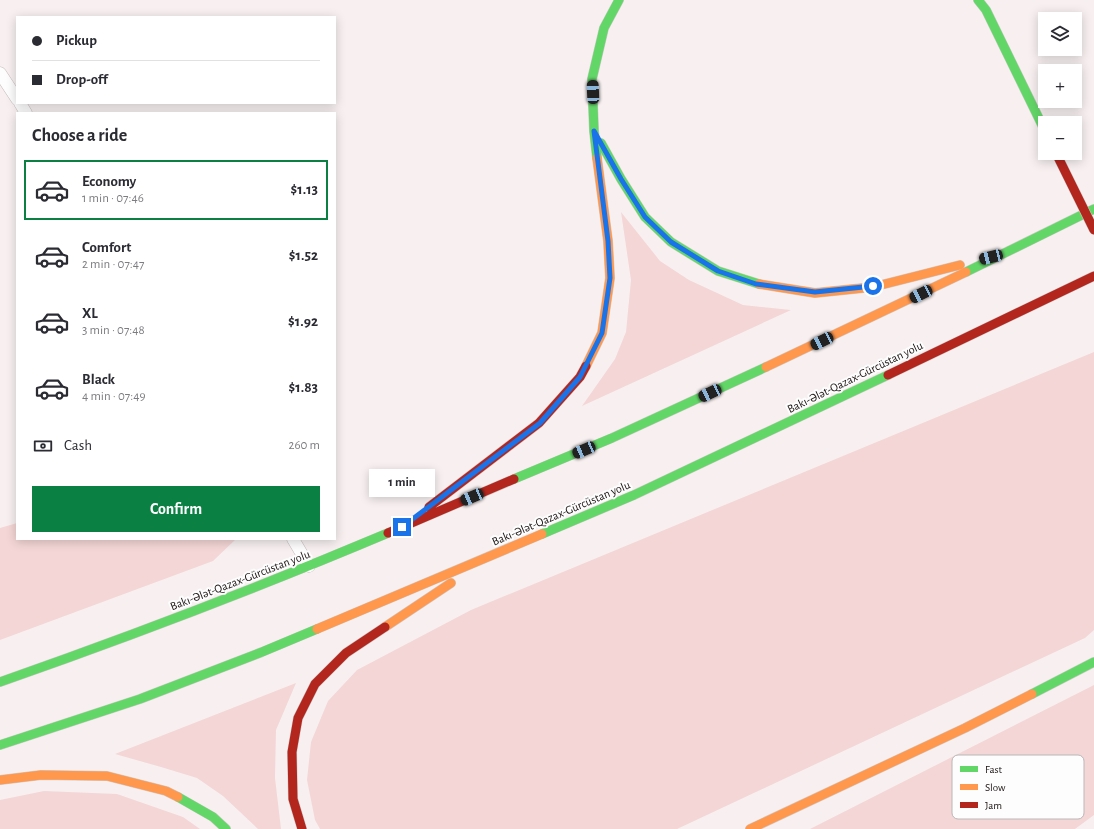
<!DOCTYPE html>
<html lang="en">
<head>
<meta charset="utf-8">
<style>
  :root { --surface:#fff; --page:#f7f7f7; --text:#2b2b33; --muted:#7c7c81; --line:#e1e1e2; --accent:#0b8043 }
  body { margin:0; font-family:"Alegreya Sans",sans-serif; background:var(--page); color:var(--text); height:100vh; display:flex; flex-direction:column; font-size:15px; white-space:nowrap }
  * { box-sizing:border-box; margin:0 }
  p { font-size:13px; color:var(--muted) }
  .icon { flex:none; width:22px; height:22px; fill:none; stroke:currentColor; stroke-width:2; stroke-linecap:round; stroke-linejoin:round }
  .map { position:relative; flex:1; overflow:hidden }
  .side { position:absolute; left:16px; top:112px; width:320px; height:428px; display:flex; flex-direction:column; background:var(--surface); border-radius:0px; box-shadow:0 2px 10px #0003 }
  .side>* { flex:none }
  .top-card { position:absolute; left:16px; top:16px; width:320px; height:88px; border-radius:0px; box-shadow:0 2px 10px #0003; display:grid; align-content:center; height:88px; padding:0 16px; background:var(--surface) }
  .fabs { position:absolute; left:1038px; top:12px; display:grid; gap:8px }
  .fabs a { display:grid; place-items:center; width:44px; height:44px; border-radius:0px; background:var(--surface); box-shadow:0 2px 10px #0003; font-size:20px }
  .end { position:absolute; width:18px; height:18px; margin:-9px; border:5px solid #1a73e8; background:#fff; box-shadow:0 0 0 2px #fff }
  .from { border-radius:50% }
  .bubble { position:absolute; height:28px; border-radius:0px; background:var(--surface); box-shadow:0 2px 10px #0003; font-size:13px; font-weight:700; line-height:28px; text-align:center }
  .car { position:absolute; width:12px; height:24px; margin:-12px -6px; border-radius:5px; box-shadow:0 0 3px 1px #0007; background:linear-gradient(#222 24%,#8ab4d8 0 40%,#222 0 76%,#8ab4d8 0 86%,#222 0) }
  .top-card b { display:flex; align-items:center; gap:14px; height:38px; font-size:15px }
  .top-card b+b { border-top:1px solid var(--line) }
  .top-card i { width:10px; height:10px; background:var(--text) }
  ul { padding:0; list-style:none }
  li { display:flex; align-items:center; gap:12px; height:60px; margin:0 8px 6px; padding:0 8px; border:2px solid transparent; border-radius:0px }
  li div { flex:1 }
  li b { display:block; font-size:15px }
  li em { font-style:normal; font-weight:700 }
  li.current { border-color:var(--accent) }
  li>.icon { width:36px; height:36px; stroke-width:1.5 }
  h2 { padding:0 16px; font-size:18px; line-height:48px }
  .pay { display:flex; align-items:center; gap:10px; height:44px; padding:0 16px; font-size:15px }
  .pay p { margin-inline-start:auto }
  .cta { display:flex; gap:8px; margin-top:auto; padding:8px 16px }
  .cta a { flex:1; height:46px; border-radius:0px; background:var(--accent); color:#fff; font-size:16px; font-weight:700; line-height:46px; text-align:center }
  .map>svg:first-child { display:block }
</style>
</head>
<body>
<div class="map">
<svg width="1094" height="829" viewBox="0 0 1094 829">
  <rect width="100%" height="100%" fill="#f8f0f0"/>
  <path fill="#f4d6d6" d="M621,212L660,261L689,280L743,305L791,310L582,406L615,359L626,332L631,280Z
    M1094,352V630L1085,638L677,829H320L315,820L307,780L311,742L328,701L357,670L471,610Z
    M17,523V539H236L213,561L0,640V528Z
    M296,683L276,730L275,778L281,829H258L223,796L197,778L161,767L115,754Z
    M1094,685V815L1075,829H810Z
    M44,791L117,794L183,817L200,829H0V800Z"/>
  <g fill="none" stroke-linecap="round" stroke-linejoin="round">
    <defs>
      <path id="lane" d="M0,73L17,99
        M20,103L26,113
        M293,539L309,566"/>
      <path id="fast" d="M978,0L986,10L1045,131
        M601,143L621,179L645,217L671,242L718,271L759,284
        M597,158L594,131L592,79L604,28L619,0
        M966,272L1094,209
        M514,479L612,438L766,367
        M542,534L634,495L888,375
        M0,682C131,636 260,587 388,533
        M1032,694L1094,662
        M0,745L140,699L262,652L317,629
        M178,797L213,817L226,829"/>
      <path id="slow" d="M759,284L815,293L873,287L960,265
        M586,366L602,333L610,278L608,241L597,158
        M766,367L966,272
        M385,627L451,583
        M317,629L542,534
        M0,780L41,775L107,776L166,791L178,797
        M750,829L965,728L1032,694"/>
      <path id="jam" d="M888,375L1094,276
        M429,507L539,423L580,377L586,366
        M388,533L514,479
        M302,829L293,799L292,752L298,718L315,684L346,653L385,627"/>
    </defs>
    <use href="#lane" stroke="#c5bdbd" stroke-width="13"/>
    <use href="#fast" stroke="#cfcaca" stroke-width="10"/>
    <use href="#slow" stroke="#cfcaca" stroke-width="10"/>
    <use href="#jam" stroke="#cfcaca" stroke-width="10"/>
    <use href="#lane" stroke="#fefdfd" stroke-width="12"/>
    <use href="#fast" stroke="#63d668" stroke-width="9"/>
    <use href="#slow" stroke="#ff974d" stroke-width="9"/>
    <use href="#jam" stroke="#b3261e" stroke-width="9"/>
    <defs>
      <path id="jam-bridge" d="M1056,153L1094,230"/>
    </defs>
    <use href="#jam-bridge" stroke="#cfcaca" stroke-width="10" stroke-linecap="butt"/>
    <use href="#jam-bridge" stroke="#b3261e" stroke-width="9"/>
  </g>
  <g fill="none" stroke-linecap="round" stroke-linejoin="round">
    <path stroke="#1a73e8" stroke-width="5" d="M402,527L540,423L580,377L602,333L610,278L608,241L594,131L621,179L645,217L671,242L718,271L756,284L815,292L873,286"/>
  </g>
  <g text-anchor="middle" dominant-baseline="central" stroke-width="4" stroke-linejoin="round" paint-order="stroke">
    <g font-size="12" fill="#1c1313" stroke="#fdfdfd">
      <text transform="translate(855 377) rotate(-26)">Bakı-Ələt-Qazax-Gürcüstan yolu</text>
      <text transform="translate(561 513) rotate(-23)">Bakı-Ələt-Qazax-Gürcüstan yolu</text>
      <text transform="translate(240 580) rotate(-21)">Bakı-Ələt-Qazax-Gürcüstan yolu</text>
    </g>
  </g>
  <rect x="952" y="755" width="132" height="64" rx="6" fill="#fdfdfd" stroke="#bab7b7" stroke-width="1"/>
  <rect x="960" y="766" width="18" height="6" fill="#63d668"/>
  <rect x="960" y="784" width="18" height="6" fill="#ff974d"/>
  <rect x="960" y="802" width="18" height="6" fill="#b3261e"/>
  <g font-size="11" fill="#1c1313">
    <text x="985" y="773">Fast</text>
    <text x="985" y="791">Slow</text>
    <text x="985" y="809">Jam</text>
  </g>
</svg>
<div class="fabs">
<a><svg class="icon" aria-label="layers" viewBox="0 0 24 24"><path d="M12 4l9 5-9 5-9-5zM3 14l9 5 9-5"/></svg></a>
<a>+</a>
<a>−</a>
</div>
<i class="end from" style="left:873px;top:286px"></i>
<i class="end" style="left:402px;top:527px"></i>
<div class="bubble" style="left:369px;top:469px;width:66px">1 min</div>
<i class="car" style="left:593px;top:92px;rotate:358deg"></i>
<i class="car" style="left:991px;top:257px;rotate:256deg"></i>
<i class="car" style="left:921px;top:294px;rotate:244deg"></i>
<i class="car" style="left:822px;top:341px;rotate:244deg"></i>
<i class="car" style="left:710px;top:393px;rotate:245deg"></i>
<i class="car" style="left:584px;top:450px;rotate:247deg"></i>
<i class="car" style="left:472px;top:497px;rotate:247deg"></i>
<div class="top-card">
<b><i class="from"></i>Pickup</b>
<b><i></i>Drop-off</b>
</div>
<section class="side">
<h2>Choose a ride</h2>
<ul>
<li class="current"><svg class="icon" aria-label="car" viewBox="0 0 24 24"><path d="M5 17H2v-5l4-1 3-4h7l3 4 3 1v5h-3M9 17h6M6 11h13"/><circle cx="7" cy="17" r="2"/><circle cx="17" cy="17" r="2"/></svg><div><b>Economy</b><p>1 min · 07:46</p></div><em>$1.13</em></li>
<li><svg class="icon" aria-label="car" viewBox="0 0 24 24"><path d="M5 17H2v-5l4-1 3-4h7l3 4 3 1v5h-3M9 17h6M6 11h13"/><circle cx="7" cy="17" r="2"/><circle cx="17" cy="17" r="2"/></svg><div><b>Comfort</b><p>2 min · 07:47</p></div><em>$1.52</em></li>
<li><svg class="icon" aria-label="car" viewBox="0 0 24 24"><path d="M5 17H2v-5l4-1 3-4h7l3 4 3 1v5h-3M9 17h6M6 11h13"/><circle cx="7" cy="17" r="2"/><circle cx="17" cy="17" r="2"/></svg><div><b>XL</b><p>3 min · 07:48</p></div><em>$1.92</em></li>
<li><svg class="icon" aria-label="car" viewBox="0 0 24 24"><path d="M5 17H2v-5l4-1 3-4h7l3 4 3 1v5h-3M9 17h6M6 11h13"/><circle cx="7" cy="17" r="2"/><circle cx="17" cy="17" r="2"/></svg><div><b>Black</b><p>4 min · 07:49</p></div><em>$1.83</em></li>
</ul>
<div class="pay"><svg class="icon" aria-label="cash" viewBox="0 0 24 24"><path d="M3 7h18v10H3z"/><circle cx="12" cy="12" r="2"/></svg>Cash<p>260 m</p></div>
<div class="cta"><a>Confirm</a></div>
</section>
</div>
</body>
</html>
